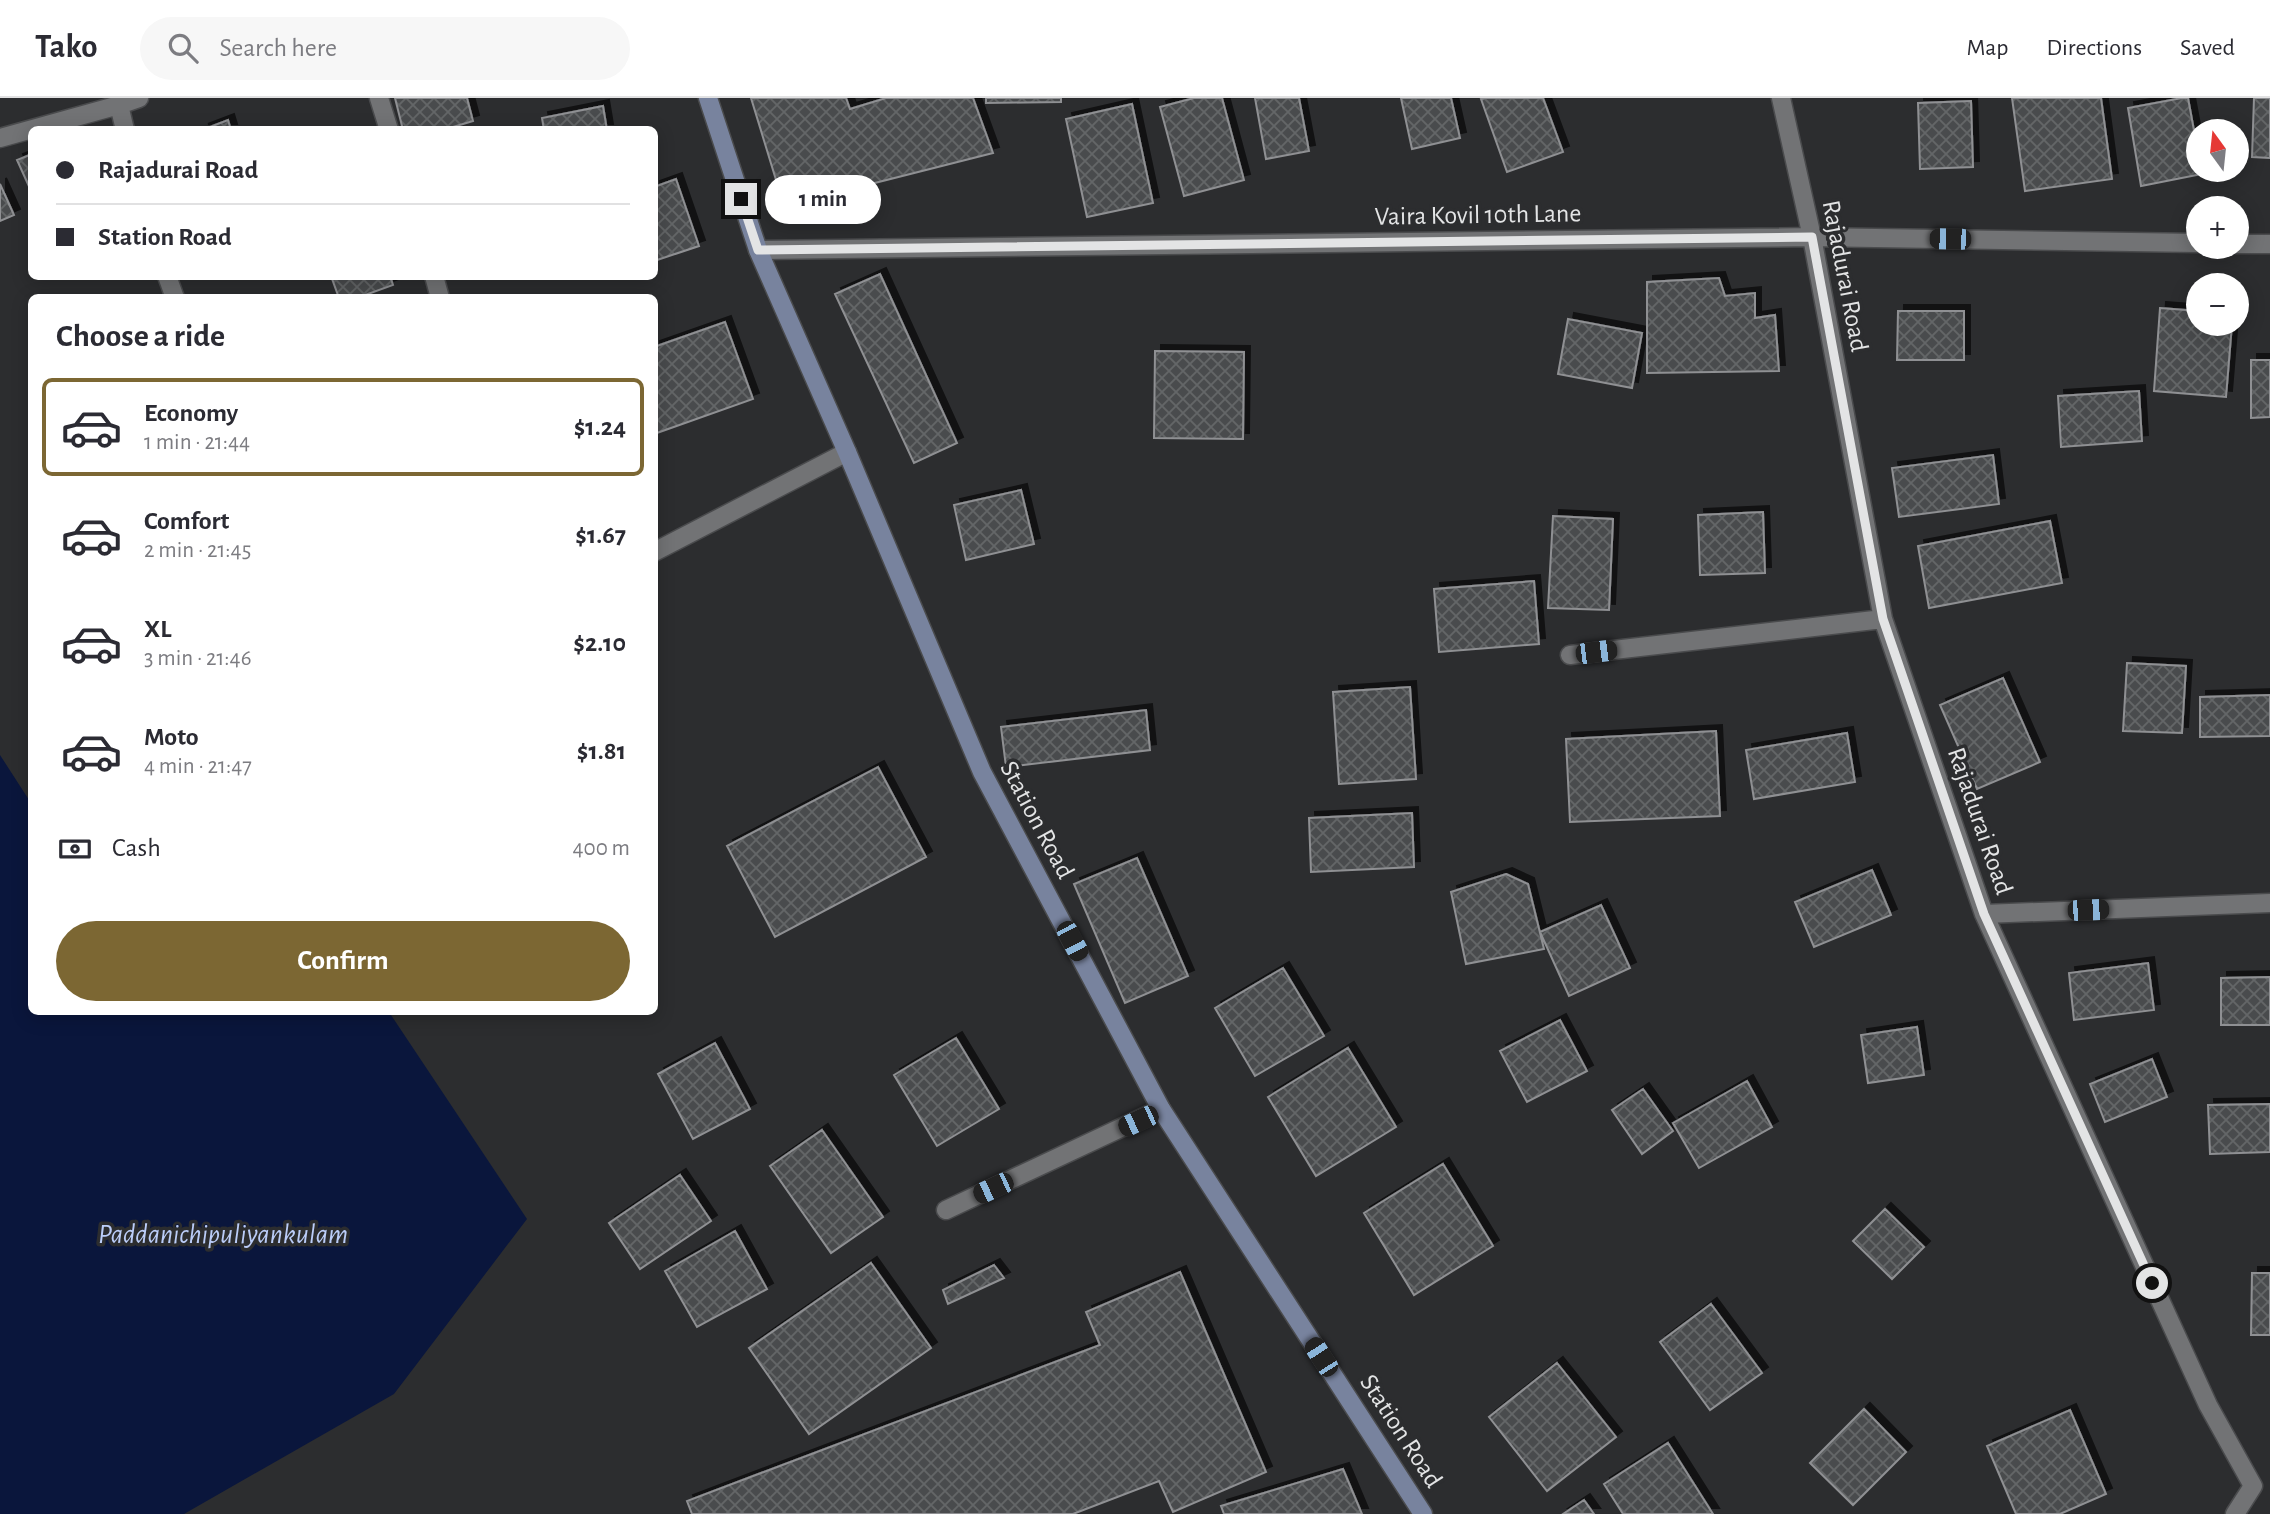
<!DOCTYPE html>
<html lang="en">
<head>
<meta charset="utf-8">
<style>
  :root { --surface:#fff; --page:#f7f7f7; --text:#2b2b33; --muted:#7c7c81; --line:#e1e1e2; --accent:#7c6733 }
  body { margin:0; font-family:"Alegreya Sans",sans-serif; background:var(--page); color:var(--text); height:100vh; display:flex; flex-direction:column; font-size:26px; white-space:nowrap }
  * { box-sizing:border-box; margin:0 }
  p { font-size:23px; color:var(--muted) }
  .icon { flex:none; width:38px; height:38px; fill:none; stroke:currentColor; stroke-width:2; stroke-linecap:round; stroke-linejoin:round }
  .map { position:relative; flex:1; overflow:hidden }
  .drawer { position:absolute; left:28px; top:196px; width:630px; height:721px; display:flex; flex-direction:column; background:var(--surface); border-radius:10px; box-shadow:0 4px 18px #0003 }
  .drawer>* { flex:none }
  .banner { position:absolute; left:28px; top:28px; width:630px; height:154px; border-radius:10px; box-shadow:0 4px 18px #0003; display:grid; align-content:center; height:154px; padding:0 28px; background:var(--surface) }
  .needle { width:46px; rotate:345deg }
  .buttons { position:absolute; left:2186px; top:21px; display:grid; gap:14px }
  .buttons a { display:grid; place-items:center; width:63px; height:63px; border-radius:50%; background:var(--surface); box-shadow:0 4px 18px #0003; font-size:35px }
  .end { position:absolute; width:32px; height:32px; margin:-16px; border:9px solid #e3e4e5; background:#111; box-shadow:0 0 0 4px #111 }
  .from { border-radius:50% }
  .bubble { position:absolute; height:49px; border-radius:24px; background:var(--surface); box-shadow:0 4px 18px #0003; font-size:23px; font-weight:700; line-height:49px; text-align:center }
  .car { position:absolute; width:21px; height:42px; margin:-21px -10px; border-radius:9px; box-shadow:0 0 5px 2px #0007; background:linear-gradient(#222 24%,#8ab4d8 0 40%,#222 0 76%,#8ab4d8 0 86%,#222 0) }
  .banner b { display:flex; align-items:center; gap:24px; height:66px; font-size:26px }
  .banner b+b { border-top:2px solid var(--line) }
  .banner i { width:18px; height:18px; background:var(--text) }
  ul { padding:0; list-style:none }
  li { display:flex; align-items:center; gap:21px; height:98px; margin:0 14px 10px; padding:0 14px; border:4px solid transparent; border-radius:10px }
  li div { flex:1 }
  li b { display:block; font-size:26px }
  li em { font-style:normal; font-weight:700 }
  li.active { border-color:var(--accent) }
  li>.icon { width:63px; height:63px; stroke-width:1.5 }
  h2 { padding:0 28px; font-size:32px; line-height:84px }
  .pay { display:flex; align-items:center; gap:18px; height:77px; padding:0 28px; font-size:26px }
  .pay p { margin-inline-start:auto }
  .button { display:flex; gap:14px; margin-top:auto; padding:14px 28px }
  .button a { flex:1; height:80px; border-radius:42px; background:var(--accent); color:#fff; font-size:28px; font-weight:700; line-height:80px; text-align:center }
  header { display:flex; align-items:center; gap:42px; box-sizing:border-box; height:98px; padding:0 35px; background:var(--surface); border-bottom:2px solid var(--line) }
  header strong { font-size:33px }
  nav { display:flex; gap:38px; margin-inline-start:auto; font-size:24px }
  .search { width:490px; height:63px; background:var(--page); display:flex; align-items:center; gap:18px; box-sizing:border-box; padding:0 24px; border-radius:38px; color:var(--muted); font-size:26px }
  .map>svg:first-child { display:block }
</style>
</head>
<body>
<header>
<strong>Tako</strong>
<div class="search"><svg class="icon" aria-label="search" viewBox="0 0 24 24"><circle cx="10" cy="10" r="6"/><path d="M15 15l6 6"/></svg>Search here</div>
<nav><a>Map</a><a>Directions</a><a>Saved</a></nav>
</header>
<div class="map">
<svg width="2270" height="1416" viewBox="0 0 2270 1416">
  <defs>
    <pattern id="building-cross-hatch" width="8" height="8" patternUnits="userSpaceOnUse" patternTransform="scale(1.75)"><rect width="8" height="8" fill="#4a4c4e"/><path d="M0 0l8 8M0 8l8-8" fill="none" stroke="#646667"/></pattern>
    <filter id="shadow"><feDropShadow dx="6" dy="-6" stdDeviation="0" flood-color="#0009"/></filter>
  </defs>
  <rect width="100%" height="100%" fill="#2c2d2f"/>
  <path fill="#0a163c" d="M0,657L31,705L32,914H389L527,1121L394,1296L184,1416H0Z"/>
  <path fill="url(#building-cross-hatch)" stroke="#8f9093" stroke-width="2" filter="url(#shadow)" d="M395,0H467L473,23L443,32H403Z
    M751,0H846L850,11L886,0H973L993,55L784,108Z
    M986,0H1061V4L986,5Z
    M1194,0H1222L1244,82L1184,98L1160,9Z
    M1255,0H1299L1309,53L1266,61Z
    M1401,0H1451L1460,40L1412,51Z
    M1485,0H1543L1563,54L1507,74L1481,1Z
    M2012,0H2101L2112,81L2025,93Z
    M2182,0H2188L2198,54V72H2201L2202,76L2141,88L2128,10Z
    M2254,0H2270V60L2252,59Z
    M1971,3L1973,69L1920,71L1918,5Z
    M1132,6L1153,105L1087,119L1066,21Z
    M603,8L607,32H544L542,20Z
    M228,22L231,32H202Z
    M32,56V95L17,62Z
    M676,81L699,148L654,163V89Z
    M0,86L14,117L0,123Z
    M880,176L957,345L914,365L835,196Z
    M331,178H390L393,187L357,200H339Z
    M1719,180L1725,198L1755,195V220L1775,217L1779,273L1647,275V184Z
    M2160,210L2198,213V226H2232L2226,299L2154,293Z
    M1898,213H1964V262H1897Z
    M1568,221L1642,235L1632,290L1558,276Z
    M725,224L753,301L654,336V249Z
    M1155,253L1244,254L1243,341L1154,340Z
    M2251,262H2270V319L2251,320Z
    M2139,293L2142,343L2061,349L2058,298Z
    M1993,357L1999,406L1899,419L1892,370Z
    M1021,392L1034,446L966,462L954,407Z
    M1763,414L1765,475L1700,477L1698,417Z
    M1553,418L1613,421L1609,512L1548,510Z
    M2050,423L2062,485L1929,510L1918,448Z
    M1534,483L1539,546L1439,554L1434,491Z
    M2127,565L2186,568L2182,635L2123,633Z
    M2003,580L2040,664L1977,691L1940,607Z
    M1410,589L1416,681L1339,686L1333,594Z
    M2270,597V638L2200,639V599Z
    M1146,612L1150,652L1006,669L1001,629Z
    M1716,633L1720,718L1570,724L1566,641Z
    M1847,635L1855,684L1754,701L1746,652Z
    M878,669L926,759L775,839L727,748Z
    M1412,715L1414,769L1311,774L1309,720Z
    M1137,760L1188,878L1125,905L1074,786Z
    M1872,772L1891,817L1814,849L1795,804Z
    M1506,776L1528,786L1544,851L1466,866L1451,794Z
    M1601,807L1630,870L1569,898L1540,834Z
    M2148,865L2154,912L2074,922L2069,875Z
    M1283,870L1324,938L1255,978L1215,910Z
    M2270,879V927H2221V880Z
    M1560,922L1587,973L1527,1004L1500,953Z
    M1917,929L1924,977L1868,985L1861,937Z
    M956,940L999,1011L937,1048L894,977Z
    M715,945L750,1011L693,1041L658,976Z
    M1348,950L1396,1029L1316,1078L1268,999Z
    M2152,961L2167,999L2105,1024L2090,986Z
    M1747,983L1772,1029L1699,1070L1673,1025Z
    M1643,991L1673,1033L1642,1056L1612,1012Z
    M2270,1006V1054L2210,1056L2208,1007Z
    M822,1032L883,1119L831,1155L770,1068Z
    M1443,1066L1493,1148L1414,1197L1364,1115Z
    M680,1077L711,1123L640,1171L609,1125Z
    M1885,1111L1924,1149L1892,1181L1853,1143Z
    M735,1133L767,1191L697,1229L665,1173Z
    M871,1165L931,1250L809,1336L749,1250Z
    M994,1167L1004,1180L948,1206L943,1192Z
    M1180,1174L1266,1374L1173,1414L1159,1383L1073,1416H692L687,1403L1100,1247L1086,1214Z
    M2252,1175H2270V1237H2251Z
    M1711,1206L1762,1275L1710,1312L1660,1244Z
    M1557,1265L1616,1339L1547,1393L1489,1319Z
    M1864,1311L1906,1354L1853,1407L1810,1365Z
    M2070,1312L2106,1396L2060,1416H2016L1987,1348Z
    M1668,1345L1713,1416H1623L1604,1386Z
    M1343,1371L1362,1416H1224L1221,1408Z
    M1584,1402L1594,1416H1563Z"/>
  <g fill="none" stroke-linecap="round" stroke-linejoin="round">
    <defs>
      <path id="street" d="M379,0L389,32
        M1781,0L1812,139L1883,521L1984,816L2208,1307L2253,1388L2235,1416
        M125,32L119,7L139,0
        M0,40L119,7
        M2236,146H2270
        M758,152L1812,139L2198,145
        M167,178L175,200
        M434,178L440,200
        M654,454L847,354
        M1570,557L1883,521
        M1984,816L2270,805
        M946,1112L1161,1011"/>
      <path id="secondary" d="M708,0L758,152L847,354L982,674L1161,1011L1423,1416"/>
    </defs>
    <use href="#street" stroke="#4a4b4d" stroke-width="21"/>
    <use href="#secondary" stroke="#4a4b4d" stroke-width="21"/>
    <use href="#street" stroke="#727375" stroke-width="18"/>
    <use href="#secondary" stroke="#78839e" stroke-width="18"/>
  </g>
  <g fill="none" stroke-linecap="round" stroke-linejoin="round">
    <path stroke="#e3e4e5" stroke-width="9" d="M741,101L758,152L1812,139L1883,521L1984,816L2152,1185"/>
  </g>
  <g text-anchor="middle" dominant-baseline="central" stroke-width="7" stroke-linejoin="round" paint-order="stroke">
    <g font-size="26" fill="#e3e4e5" stroke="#2c2d2f">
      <text transform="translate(1478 117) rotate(-1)">Vaira Kovil 10th Lane</text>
      <text transform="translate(1845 178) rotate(79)">Rajadurai Road</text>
      <text transform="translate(1037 722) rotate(62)">Station Road</text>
      <text transform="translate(1980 723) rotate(71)">Rajadurai Road</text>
      <text transform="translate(1401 1333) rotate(57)">Station Road</text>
    </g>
    <g font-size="28" font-style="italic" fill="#bbcdf8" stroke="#2c2d2f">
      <text x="223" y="1137">Paddanichipuliyankulam</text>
    </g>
  </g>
</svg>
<div class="buttons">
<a><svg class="needle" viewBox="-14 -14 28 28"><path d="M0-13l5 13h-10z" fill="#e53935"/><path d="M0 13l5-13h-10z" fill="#7c7c81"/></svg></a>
<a>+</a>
<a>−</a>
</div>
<i class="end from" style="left:2152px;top:1185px"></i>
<i class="end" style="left:741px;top:101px"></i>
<div class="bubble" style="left:765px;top:77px;width:116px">1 min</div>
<i class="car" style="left:1950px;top:141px;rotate:271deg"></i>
<i class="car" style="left:1596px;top:554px;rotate:83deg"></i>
<i class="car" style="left:2088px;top:812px;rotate:88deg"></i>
<i class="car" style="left:1072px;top:843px;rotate:152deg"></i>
<i class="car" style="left:1138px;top:1023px;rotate:245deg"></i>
<i class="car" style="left:993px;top:1090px;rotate:245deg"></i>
<i class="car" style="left:1321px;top:1259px;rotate:327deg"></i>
<div class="banner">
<b><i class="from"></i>Rajadurai Road</b>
<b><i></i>Station Road</b>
</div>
<section class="drawer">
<h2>Choose a ride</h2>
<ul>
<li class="active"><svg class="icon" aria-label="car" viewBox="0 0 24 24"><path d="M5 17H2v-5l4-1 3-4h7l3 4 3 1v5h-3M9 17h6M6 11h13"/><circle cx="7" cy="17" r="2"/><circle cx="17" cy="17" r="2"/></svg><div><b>Economy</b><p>1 min · 21:44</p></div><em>$1.24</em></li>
<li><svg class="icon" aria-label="car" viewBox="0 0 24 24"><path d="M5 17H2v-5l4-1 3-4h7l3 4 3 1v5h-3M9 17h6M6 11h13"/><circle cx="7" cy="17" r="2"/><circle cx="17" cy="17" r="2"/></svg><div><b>Comfort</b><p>2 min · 21:45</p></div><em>$1.67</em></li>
<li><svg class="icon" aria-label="car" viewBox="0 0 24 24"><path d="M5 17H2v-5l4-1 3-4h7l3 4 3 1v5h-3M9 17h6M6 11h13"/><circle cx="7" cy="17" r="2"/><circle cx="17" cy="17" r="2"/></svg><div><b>XL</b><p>3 min · 21:46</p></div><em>$2.10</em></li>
<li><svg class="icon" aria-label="car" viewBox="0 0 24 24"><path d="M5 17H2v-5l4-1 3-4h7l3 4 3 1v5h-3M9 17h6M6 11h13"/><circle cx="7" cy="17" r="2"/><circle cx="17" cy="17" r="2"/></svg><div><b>Moto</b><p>4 min · 21:47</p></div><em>$1.81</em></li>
</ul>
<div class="pay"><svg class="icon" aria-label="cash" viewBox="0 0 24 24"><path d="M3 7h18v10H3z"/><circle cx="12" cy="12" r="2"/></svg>Cash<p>400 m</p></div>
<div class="button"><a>Confirm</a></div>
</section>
</div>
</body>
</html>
